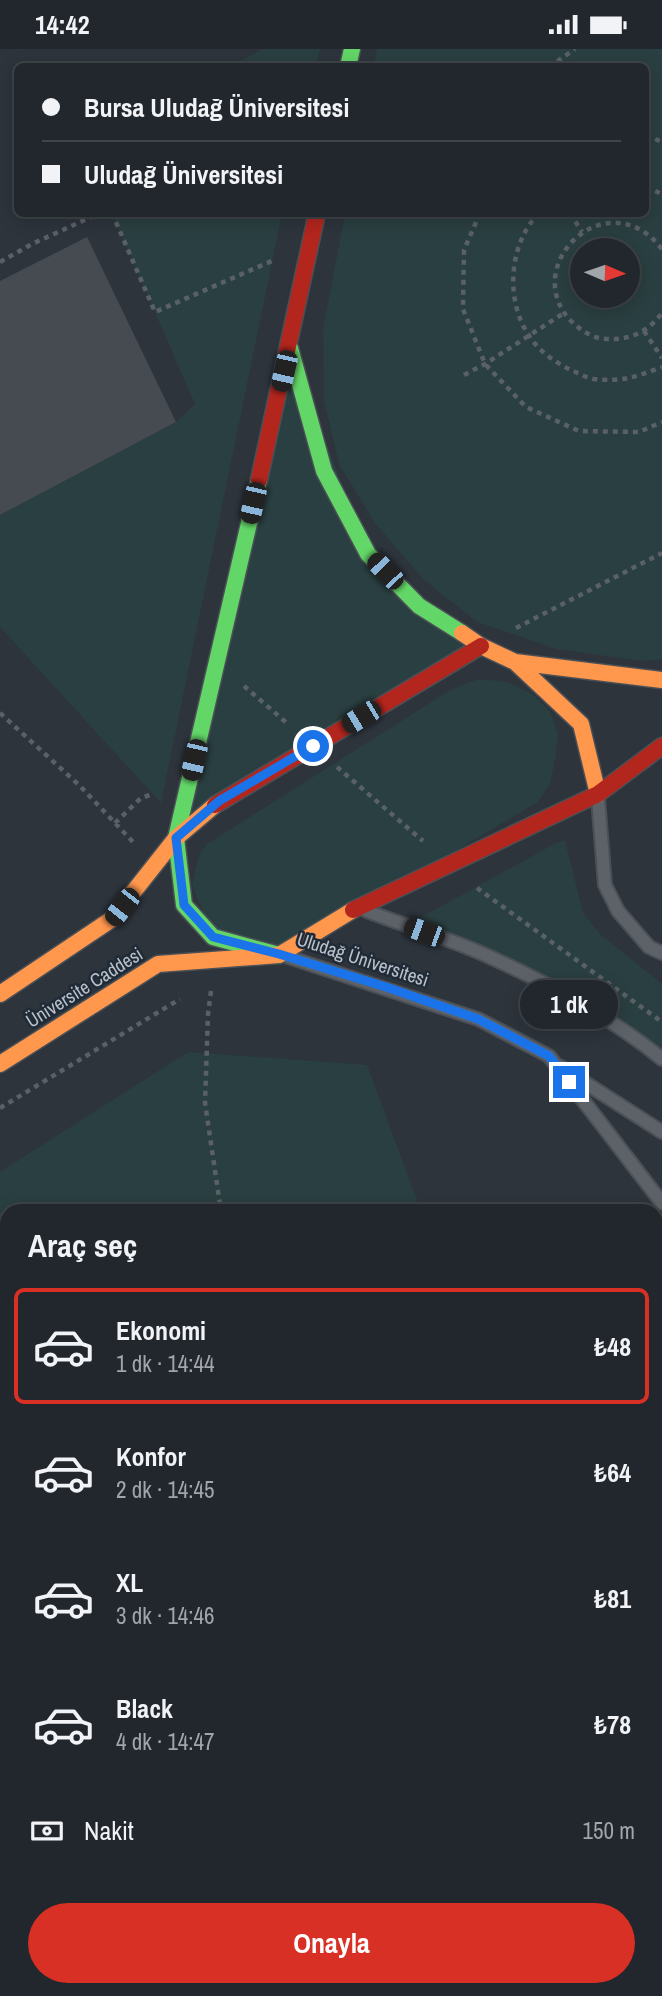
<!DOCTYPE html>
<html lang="tr">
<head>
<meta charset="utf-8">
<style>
  :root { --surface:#22272d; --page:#2a2f35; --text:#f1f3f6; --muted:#a2a5aa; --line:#3f4449; --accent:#d93025 }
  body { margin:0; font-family:"Archivo Narrow",sans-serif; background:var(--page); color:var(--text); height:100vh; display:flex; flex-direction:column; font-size:26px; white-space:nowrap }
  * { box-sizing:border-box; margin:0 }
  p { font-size:23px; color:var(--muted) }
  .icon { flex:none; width:38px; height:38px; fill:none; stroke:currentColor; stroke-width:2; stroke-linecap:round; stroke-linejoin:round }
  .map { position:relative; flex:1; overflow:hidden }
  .details { position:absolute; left:0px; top:1155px; width:663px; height:793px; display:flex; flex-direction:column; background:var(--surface); border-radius:21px 21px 0 0; box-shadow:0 4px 18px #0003,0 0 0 2px var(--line) }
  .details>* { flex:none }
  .banner { position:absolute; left:14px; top:14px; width:635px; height:154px; border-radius:10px; box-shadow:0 4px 18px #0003,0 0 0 2px var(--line); display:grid; align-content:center; height:154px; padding:0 28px; background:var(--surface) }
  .needle { width:46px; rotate:92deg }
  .fabs { position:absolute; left:570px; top:189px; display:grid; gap:14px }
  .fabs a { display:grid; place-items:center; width:70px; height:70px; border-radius:50%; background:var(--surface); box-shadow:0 4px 18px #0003,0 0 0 2px var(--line); font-size:35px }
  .end { position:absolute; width:32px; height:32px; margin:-16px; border:9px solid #1a73e8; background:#fff; box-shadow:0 0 0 4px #fff }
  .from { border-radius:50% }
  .bubble { position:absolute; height:49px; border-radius:24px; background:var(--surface); box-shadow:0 4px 18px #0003,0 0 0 2px var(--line); font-size:23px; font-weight:800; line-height:49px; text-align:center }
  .car { position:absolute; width:21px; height:42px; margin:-21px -10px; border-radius:9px; box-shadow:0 0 5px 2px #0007; background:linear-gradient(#222 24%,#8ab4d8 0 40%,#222 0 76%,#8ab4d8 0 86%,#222 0) }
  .banner b { display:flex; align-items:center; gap:24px; height:66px; font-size:26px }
  .banner b+b { border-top:2px solid var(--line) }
  .banner i { width:18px; height:18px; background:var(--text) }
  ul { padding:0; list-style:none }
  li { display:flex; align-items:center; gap:21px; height:116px; margin:0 14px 10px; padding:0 14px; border:4px solid transparent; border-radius:10px }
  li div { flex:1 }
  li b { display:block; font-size:26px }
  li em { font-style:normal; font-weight:800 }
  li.active { border-color:var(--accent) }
  li>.icon { width:63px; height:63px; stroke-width:1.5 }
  h2 { padding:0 28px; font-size:32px; line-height:84px }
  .pay { display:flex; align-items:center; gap:18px; height:77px; padding:0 28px; font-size:26px }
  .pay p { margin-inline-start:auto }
  .action { display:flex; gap:14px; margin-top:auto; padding:14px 28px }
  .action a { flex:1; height:80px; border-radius:42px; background:var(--accent); color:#fff; font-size:28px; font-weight:800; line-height:80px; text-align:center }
  .status { display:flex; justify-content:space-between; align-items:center; height:49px; padding:0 35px; background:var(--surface); direction:ltr }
  .status svg { height:19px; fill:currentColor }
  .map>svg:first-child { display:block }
</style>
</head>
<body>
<div class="status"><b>14:42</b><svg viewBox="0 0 49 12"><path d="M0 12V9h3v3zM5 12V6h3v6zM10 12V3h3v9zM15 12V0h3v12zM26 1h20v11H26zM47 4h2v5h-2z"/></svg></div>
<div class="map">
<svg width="662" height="1947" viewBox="0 0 662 1947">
  <rect width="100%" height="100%" fill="#2d343c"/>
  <path fill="#2a3f41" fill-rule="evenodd" d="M263,0H320L316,17H231Z
    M377,0H662V610L642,612L556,600L477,573L423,530L375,474L339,415L324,351L323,280L345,165L646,164V18L374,17ZM583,201H628V247H583Z
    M112,165H282L161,754L0,578V466L176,373L195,355Z
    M290,296L368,505L481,597L176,789Z
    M479,630L508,633L532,645L550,662L558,685L555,711L550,735L538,753L279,906L213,888L192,836L199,806L207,795L452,640Z
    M565,791L583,864L600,885L662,935V1006L624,976L429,882L418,870L556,794Z
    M188,1003L367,1016L421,1162H7V1477L0,1481V1123Z"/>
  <path fill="#454b51" d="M87,188L176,373L0,466V232Z
    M656,1527L662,1530V1566L656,1575Z
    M7,1545V1694L0,1697V1549Z
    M662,1688V1721L656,1711V1692Z"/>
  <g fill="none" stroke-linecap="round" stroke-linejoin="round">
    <defs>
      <path id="lane" d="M598,749L605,836L618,862L649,898L662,904
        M367,862C408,878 452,890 492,909C551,936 612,969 662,1010
        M288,908L478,970L549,1007L662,1154
        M559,1017L662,1083
        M656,1226L662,1221
        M0,1740L7,1735
        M111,1941L114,1947
        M494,1941L498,1947"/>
      <path id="fast" d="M348,18L352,0
        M290,299L324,422L368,505L419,557L462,584
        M259,431L176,789L184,856L213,888L279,906"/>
      <path id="slow" d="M462,584L481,597L515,613L662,631
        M515,613L581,675L598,745
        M0,945L112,870L176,789L215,756
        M0,1015L158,915L279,906L353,861"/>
      <path id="jam" d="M259,431L317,164
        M215,756L481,597
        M353,861L598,745L662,697"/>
    </defs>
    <use href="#lane" stroke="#4b5056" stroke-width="16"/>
    <use href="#fast" stroke="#4b5056" stroke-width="19"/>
    <use href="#slow" stroke="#4b5056" stroke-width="19"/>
    <use href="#jam" stroke="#4b5056" stroke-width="19"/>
    <path stroke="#5a6166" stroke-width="4.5" stroke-dasharray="5 5" stroke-linecap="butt" d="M549,18L575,0
      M646,86L662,93
      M646,138L662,145
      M112,164L155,263L274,211
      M480,164L464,201L463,260L485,315L526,358L579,382L639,383L662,373
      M539,164C509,194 505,250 528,285C538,302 556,314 573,322C580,325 587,329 594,330C622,333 636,328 662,318
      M570,164L582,183
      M662,200C657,195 653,189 647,185C592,145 524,221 570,271C580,281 593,290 607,290C630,291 648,283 662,264
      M0,213L32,195L100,164
      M644,282L662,309
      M464,326L485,315L564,264
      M516,579L662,504
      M244,637L288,675
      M0,664L79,736L133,793
      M337,718L423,792
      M115,774L141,749L153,745
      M477,839L662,973
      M211,942L208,965L205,1054L221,1162
      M0,1059L180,950
      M656,1424L662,1420
      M0,1781L5,1758"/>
    <use href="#lane" stroke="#5d6269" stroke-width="12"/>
    <use href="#fast" stroke="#63d668" stroke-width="16"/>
    <use href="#slow" stroke="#ff974d" stroke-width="16"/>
    <use href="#jam" stroke="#b3261e" stroke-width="16"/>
  </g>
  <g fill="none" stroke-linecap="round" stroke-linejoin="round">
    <path stroke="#1a73e8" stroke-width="9" d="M313,697L219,752L176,789L184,856L213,888L279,905L386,938L478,970L549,1007L569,1033"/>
  </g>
  <g text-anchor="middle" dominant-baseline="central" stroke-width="5" stroke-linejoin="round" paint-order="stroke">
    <g font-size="19" fill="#b8c1cb" stroke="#202b37">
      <text transform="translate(363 910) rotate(18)">Uludağ Üniversitesi</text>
      <text transform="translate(84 938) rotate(-32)">Üniversite Caddesi</text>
    </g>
  </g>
</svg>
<div class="fabs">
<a><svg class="needle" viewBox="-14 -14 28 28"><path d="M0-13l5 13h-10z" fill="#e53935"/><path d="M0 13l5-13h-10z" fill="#a2a5aa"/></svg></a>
</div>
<i class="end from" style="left:313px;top:697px"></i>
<i class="end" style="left:569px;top:1033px"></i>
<div class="bubble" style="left:520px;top:931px;width:98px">1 dk</div>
<i class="car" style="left:284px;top:322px;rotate:193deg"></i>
<i class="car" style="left:253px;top:454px;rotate:193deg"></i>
<i class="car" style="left:385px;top:522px;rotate:316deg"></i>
<i class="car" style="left:361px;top:668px;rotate:239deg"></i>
<i class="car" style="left:194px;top:711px;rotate:193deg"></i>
<i class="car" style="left:122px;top:858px;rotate:218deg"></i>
<i class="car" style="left:424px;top:883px;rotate:290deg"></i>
<div class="banner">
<b><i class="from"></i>Bursa Uludağ Üniversitesi</b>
<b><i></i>Uludağ Üniversitesi</b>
</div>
<section class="details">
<h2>Araç seç</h2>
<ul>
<li class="active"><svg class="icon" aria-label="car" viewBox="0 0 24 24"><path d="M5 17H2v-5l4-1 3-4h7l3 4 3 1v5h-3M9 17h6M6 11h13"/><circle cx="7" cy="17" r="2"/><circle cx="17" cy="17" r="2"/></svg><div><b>Ekonomi</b><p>1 dk · 14:44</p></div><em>₺48</em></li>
<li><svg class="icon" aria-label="car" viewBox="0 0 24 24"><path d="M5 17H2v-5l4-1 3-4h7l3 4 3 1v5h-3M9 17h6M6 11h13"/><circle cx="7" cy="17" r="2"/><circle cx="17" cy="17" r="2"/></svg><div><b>Konfor</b><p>2 dk · 14:45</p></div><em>₺64</em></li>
<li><svg class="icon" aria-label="car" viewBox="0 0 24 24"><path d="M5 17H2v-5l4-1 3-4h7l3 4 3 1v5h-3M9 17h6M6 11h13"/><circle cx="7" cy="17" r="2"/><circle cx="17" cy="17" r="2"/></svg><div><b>XL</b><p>3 dk · 14:46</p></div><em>₺81</em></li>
<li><svg class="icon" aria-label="car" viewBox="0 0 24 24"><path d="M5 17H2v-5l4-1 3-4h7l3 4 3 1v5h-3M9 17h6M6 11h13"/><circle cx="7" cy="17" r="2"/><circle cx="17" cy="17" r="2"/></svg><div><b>Black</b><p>4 dk · 14:47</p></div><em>₺78</em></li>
</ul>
<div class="pay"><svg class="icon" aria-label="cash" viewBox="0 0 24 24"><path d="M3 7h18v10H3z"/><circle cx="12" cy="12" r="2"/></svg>Nakit<p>150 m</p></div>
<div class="action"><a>Onayla</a></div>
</section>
</div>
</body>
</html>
